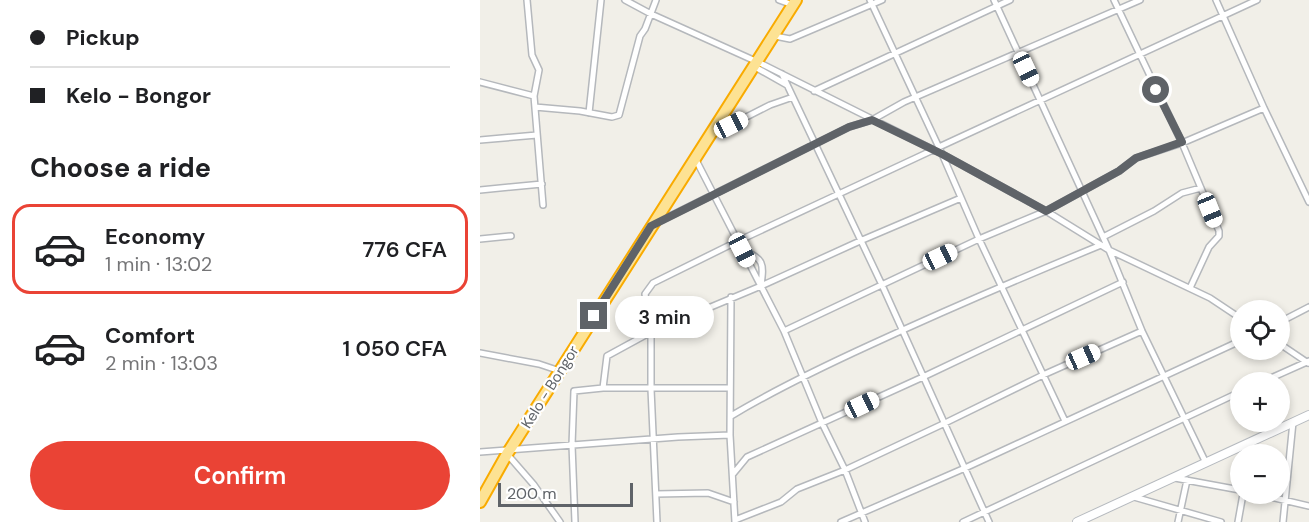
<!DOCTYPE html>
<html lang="en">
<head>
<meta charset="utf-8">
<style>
  :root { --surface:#fff; --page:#f2f2f2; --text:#202124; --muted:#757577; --line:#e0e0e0; --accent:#ea4335 }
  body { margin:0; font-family:"DM Sans",sans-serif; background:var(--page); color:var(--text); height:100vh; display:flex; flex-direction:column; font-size:22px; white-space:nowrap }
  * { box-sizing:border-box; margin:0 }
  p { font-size:20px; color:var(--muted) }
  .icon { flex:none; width:33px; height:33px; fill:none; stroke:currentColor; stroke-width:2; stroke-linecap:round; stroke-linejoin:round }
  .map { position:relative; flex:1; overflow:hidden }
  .side { display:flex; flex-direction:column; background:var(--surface); width:480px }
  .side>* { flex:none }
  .hud { display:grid; align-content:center; height:132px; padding:0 30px; background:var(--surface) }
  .fabs { position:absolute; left:750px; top:300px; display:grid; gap:12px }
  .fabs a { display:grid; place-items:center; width:60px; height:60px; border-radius:50%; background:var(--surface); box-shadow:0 3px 9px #0003; font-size:30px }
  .scale { position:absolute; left:18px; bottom:15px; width:135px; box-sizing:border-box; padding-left:6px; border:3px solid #5f6368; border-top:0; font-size:16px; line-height:21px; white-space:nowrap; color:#5f6368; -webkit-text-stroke:4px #fff; paint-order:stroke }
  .end { position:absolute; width:27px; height:27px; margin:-14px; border:8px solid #5f6368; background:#fff; box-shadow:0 0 0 3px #fff }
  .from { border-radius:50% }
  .bubble { position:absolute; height:42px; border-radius:21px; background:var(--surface); box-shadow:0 3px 9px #0003; font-size:20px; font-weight:600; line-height:42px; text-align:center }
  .car { position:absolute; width:18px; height:36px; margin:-18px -9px; border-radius:8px; box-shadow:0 0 4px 2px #0007; background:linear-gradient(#fff 24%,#345 0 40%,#fff 0 76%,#345 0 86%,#fff 0) }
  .hud b { display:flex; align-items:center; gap:21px; height:57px; font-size:22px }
  .hud b+b { border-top:2px solid var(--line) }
  .hud i { width:15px; height:15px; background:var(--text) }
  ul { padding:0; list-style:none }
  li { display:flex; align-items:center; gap:18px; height:90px; margin:0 12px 9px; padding:0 18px; border:3px solid transparent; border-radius:18px }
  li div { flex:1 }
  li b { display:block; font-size:22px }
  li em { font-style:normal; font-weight:600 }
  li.on { border-color:var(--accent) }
  li>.icon { width:54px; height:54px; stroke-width:1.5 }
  h2 { padding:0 30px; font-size:27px; line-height:72px }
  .button { display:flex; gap:12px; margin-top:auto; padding:12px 30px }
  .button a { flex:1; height:69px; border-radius:36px; background:var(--accent); color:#fff; font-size:24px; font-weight:600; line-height:69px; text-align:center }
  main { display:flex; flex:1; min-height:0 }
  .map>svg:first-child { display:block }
</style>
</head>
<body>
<main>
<section class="side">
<div class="hud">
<b><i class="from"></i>Pickup</b>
<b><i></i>Kelo - Bongor</b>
</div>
<h2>Choose a ride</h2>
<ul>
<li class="on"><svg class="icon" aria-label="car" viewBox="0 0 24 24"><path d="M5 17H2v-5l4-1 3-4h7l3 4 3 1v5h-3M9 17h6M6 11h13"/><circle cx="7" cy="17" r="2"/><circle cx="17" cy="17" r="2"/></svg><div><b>Economy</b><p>1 min · 13:02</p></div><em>776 CFA</em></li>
<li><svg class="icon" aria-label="car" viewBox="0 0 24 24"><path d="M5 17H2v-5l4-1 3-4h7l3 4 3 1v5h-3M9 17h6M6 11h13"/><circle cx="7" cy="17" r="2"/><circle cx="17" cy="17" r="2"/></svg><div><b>Comfort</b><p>2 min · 13:03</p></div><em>1 050 CFA</em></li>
</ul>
<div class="button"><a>Confirm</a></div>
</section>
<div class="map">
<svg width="829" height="522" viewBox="0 0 829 522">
  <rect width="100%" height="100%" fill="#f1efe8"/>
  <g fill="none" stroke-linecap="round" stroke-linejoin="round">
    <defs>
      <path id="street" d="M47,0L52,55L59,70L54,96L63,205
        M145,0L171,14L282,64L462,154L566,211L629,250L730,298L760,318
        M299,0L313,5
        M390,0L462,154L499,239L585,421
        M514,0L629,250L662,331L726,463
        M634,0L702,143L739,231V236L729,247L710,288
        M736,0L784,108L829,202
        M295,36L310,39L402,0
        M275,67L307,85
        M302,74L402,285L509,522
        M0,82L54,96
        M334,91L530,0
        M55,107L100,111L132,117L139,115L160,36L165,29L176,0
        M109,113L121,0
        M233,134L290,105L313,97
        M0,140L57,135
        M459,147L777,0
        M216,160L304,331L342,423L365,470L385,522
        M0,190L62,184
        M178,222L369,127L392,120L424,102L660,0
        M623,237L674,211L702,193L721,188
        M0,239L31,236
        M262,250C284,258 284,264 281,285
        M251,297L250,435L255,522
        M800,322L829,307
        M304,331L499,239L566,211L639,171L656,158L702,143L784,108
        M800,344L828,363
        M0,353L59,364L80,371
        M782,382L829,361
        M123,388L127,356L171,332L281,286L380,241L481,198
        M251,416C296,389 342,367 390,345C466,310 543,277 621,245
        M0,452L198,437L250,435
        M27,454L54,485L80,522
        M253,474L267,457L443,377L643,282
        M695,478L760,490
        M176,494L228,493L254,502
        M778,494L829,506
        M654,497L741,522
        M255,520L301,502L317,489L365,470L463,424L563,375L662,331
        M95,522L92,445L94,391L123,388H250
        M177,522L171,389V332L165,294L173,283L258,241L453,150
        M361,522L485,468L760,341
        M483,522L760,392
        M698,522L707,480
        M758,522L763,494
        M803,522L813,422"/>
      <path id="secondary" d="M597,522L829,415"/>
      <path id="highway" d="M0,502L27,454L316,0"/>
    </defs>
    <use href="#street" stroke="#b5b8bc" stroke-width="8"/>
    <use href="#secondary" stroke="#b6babf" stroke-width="10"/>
    <use href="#highway" stroke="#f9ab00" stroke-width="14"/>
    <use href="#street" stroke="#fff" stroke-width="5"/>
    <use href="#secondary" stroke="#fff" stroke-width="8"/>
    <use href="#highway" stroke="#fde293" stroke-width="10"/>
  </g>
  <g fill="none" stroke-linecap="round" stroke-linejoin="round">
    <path stroke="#5f6368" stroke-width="8" d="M114,316L171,226L369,127L392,120L462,154L566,211L639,171L656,158L702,142L676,90"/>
  </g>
  <g text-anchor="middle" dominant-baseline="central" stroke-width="4.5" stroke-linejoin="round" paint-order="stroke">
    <g font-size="15" fill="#5f6368" stroke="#fff">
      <text transform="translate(70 387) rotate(-58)">Kelo - Bongor</text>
    </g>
  </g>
</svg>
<div class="fabs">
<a><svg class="icon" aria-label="locate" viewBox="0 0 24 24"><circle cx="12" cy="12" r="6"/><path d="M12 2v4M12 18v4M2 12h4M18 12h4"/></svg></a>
<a>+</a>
<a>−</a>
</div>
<div class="scale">200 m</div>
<i class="end from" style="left:676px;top:90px"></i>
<i class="end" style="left:114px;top:316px"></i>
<div class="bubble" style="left:135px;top:296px;width:99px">3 min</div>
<i class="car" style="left:546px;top:69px;rotate:155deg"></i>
<i class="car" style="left:251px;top:125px;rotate:63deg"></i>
<i class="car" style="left:730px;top:210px;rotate:158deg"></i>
<i class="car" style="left:262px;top:250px;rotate:153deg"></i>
<i class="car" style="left:460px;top:257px;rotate:65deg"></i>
<i class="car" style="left:603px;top:357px;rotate:66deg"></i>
<i class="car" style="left:382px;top:405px;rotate:65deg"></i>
</div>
</main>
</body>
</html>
